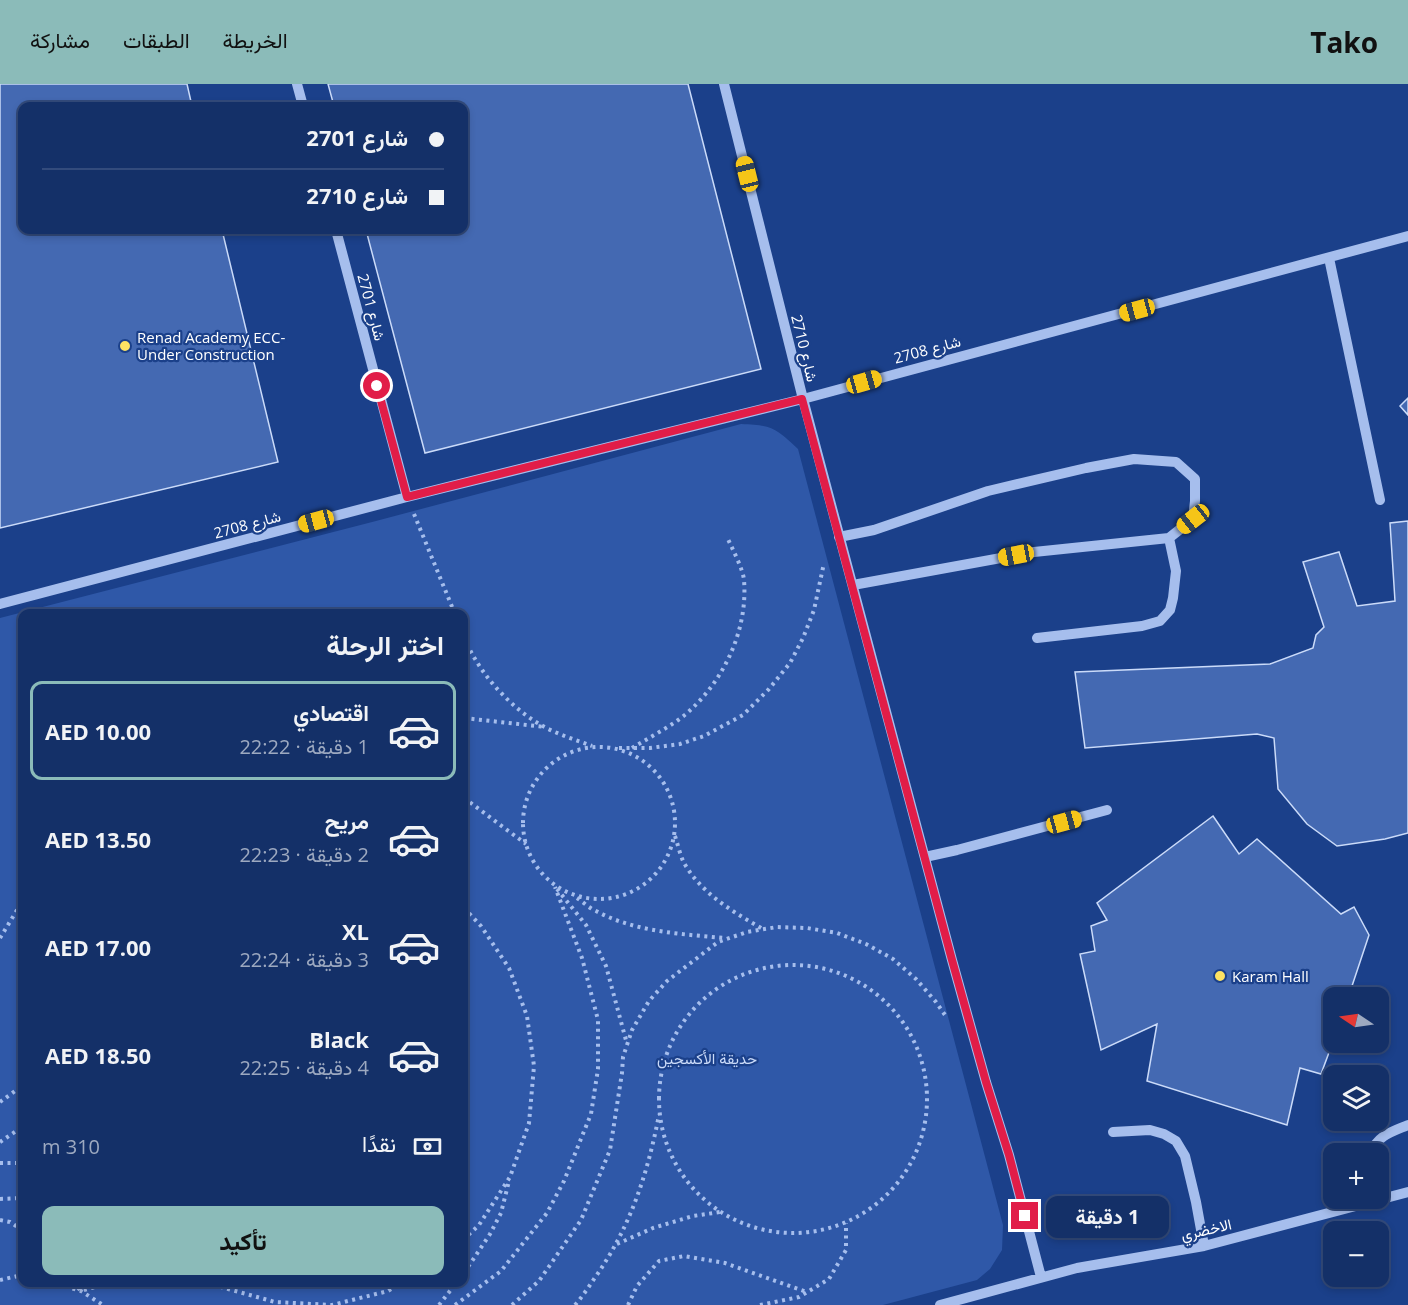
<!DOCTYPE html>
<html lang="ar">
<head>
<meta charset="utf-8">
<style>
  :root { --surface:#143068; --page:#213c71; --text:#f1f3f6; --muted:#9da9c0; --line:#334b7c; --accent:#8bbbb9 }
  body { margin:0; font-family:"Open Sans",Vazirmatn,sans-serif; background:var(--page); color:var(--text); direction:rtl; height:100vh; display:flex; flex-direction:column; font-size:22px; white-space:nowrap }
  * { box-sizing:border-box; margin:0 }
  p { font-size:20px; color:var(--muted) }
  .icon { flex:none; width:33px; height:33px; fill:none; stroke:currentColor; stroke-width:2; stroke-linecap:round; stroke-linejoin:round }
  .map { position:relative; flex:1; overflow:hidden; direction:ltr }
  .side { position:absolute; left:18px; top:525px; width:450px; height:678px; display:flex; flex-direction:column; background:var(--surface); border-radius:12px; box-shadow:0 3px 9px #0003,0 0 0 2px var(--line); direction:rtl }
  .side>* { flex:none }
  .banner { position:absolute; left:18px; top:18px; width:450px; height:132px; border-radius:12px; box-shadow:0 3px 9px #0003,0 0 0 2px var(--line); direction:rtl; display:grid; align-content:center; height:132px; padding:0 24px; background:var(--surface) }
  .needle { width:39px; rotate:283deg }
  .fabs { position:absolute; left:1323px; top:903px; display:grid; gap:12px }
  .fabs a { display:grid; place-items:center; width:66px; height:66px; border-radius:12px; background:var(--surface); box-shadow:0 3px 9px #0003,0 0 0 2px var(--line); font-size:30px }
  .end { position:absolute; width:27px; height:27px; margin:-14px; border:8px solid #e11d48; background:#fff; box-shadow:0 0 0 3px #fff }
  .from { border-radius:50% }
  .bubble { position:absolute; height:42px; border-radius:12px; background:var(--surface); box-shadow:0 3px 9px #0003,0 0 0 2px var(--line); font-size:20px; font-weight:700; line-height:42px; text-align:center; direction:rtl }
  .car { position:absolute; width:18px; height:36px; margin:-18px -9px; border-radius:8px; box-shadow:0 0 4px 2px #0007; background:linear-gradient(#f5c518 24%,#345 0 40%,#f5c518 0 76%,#345 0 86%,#f5c518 0) }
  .banner b { display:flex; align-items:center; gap:21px; height:57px; font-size:22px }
  .banner b+b { border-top:2px solid var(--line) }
  .banner i { width:15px; height:15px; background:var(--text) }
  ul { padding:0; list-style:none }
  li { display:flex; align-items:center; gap:18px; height:99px; margin:0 12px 9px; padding:0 12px; border:3px solid transparent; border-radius:12px }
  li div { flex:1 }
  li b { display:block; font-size:22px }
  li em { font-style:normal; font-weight:700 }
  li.on { border-color:var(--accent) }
  li>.icon { width:54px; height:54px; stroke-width:1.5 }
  h2 { padding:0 24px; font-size:27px; line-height:72px }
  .pay { display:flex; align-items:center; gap:15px; height:66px; padding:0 24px; font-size:22px }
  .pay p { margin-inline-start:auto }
  .cta { display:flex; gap:12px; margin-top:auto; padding:12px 24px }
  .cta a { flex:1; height:69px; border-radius:12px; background:var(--accent); color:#111; font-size:24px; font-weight:700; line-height:69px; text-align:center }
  header { display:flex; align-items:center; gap:36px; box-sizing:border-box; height:84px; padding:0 30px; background:var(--accent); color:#111 }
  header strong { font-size:28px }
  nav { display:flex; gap:33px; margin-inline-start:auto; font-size:21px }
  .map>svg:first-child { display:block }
</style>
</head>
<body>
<header>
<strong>Tako</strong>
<nav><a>الخريطة</a><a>الطبقات</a><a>مشاركة</a></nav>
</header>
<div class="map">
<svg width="1408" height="1221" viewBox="0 0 1408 1221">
  <rect width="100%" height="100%" fill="#1b408a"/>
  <path fill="#2f58a8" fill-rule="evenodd" d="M741,340C772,341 776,344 798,365L1003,1141L1002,1166L990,1185L977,1196L883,1221H0V534L376,437ZM22,530H464V1198H22Z"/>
  <path fill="#4469b2" stroke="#cbdbf9" stroke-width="1.5" d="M0,0H187L192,22H22V146H222L278,378L0,444Z
    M328,0H688L761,285L425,369L366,146H464V22H334Z
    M1408,314V331L1400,322Z
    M1408,437V749L1385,755L1337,762L1307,740L1278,705L1274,654L1257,650L1085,664L1075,588L1270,580L1313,564L1316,551L1324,543L1303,478L1339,468L1357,522L1395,517L1390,439Z
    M1213,732L1239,770L1257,755L1341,830L1354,823L1369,851L1348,914H1334V955L1321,990L1300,984L1287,1041L1147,997L1157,940L1101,966L1080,870L1095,867L1091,842L1107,836L1097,819Z"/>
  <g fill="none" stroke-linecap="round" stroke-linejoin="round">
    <path stroke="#a6beed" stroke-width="4" stroke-dasharray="3 4.5" stroke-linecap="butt" d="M414,430L455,530
      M464,553C478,587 505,618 536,638C553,649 573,655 592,662
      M464,634L545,643
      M523 739a76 76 0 1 1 152 0a76 76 0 1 1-152 0Z
      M619,664H650L680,660L704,652L743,631L769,605L790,579L803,554L814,526L824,479
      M632,664C650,653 670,643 686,630C724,597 748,546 744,496C743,485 732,464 727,453
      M464,714L526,760
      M675,752C678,761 680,771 684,779C702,810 733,828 763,845
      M557,805L586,841L606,882L627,960
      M577,814C583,818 589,824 596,827C635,848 681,850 724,854
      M464,824L481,842L509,884L527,932L534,982L529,1039L510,1093L479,1141L464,1155
      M0,854L22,818
      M659 1015a134 134 0 1 1 268 0a134 134 0 1 1-268 0Z
      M0,1018L22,1002
      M0,1058L22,1043
      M0,1079H22
      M0,1115L22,1114
      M0,1136L10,1138L22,1146
      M617,1160L653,1144L693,1132L720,1128
      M464,1189L490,1150L501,1129L509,1097
      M0,1196L22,1191
      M51,1198L81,1207L103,1221
      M73,1198L81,1207L113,1198
      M214,1198L221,1203L275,1218L332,1221L388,1207L402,1198
      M439,1221L457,1198
      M455,1221L501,1187L547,1129L564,1097L591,1030L598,985V936L582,874L555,803
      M512,1221L539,1197L581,1136L610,1066L622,989L623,973L632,946L649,917L667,897L718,858L747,848L777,843L807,844L837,849L866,860L893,875L916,895L936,918L945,931
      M575,1221C582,1213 588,1204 594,1195C630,1144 647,1092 659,1031
      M628,1221L637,1202L659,1177L684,1172L725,1179L807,1208
      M760,1221L799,1213L829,1195L846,1166V1139"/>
    <path stroke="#a6beed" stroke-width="10" d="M297,0L303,22
      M724,0L803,315L952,876L986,998L1009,1071L1041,1193
      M336,146L407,413
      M1329,174L1380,416
      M839,453L874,446L988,407L1086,384L1134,375L1176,378L1195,395V417L1193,435L1169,454L1034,468L853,501
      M0,520L407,413L803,315L1408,152
      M1037,554L1142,542L1160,537L1170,526L1173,514L1176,487L1169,454
      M925,773L957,766L1107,726
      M1113,1048L1150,1046L1164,1050L1176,1057L1185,1072L1196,1118L1204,1162
      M1370,1070C1378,1051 1391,1048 1408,1041
      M940,1221L1077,1184L1204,1162L1408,1108"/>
  </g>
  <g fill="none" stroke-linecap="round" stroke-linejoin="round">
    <path stroke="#e11d48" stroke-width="8" d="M377,302L407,413L802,315L952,876L986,998L1009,1071L1025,1132"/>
  </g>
  <g fill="#fde263" stroke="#1b408a" stroke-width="2">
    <circle cx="125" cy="262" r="6"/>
    <circle cx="1220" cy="892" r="6"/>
  </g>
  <g text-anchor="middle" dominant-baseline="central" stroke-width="4.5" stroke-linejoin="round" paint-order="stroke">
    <g font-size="15" fill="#fff" stroke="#1b408a">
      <text transform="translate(372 223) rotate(75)">شارع 2701</text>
      <text transform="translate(805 264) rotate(76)">شارع 2710</text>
      <text transform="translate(927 265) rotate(-15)">شارع 2708</text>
      <text transform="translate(247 440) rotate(-15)">شارع 2708</text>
      <text transform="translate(1206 1145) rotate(-13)">الاخضري</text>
    </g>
    <g font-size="15" fill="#fff" stroke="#1b408a" text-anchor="start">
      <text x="137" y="253">Renad Academy ECC-<tspan x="137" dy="17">Under Construction</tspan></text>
      <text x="1232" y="892">Karam Hall</text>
    </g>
    <g font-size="15" fill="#cbdbf9" stroke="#1b408a">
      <text x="707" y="974">حديقة الأكسجين</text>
    </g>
  </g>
</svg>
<div class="fabs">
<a><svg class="needle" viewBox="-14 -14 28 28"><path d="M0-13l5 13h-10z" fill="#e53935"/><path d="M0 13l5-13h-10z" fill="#9da9c0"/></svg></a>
<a><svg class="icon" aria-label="layers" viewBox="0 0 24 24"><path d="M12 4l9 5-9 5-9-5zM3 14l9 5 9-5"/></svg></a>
<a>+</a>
<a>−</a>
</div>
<i class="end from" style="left:377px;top:302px"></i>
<i class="end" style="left:1025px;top:1132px"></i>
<div class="bubble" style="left:1046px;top:1112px;width:123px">1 دقيقة</div>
<i class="car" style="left:747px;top:90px;rotate:346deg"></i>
<i class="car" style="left:1137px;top:226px;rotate:255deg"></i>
<i class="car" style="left:864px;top:298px;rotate:74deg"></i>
<i class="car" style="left:1193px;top:435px;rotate:232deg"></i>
<i class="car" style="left:316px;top:437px;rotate:255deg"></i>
<i class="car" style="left:1016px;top:471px;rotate:259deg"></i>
<i class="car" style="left:1064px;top:738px;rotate:75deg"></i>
<div class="banner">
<b><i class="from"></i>شارع 2701</b>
<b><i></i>شارع 2710</b>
</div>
<section class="side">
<h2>اختر الرحلة</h2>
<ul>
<li class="on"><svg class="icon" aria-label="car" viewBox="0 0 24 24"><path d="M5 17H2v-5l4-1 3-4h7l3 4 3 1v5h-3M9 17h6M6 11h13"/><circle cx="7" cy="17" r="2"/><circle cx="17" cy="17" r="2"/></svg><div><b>اقتصادي</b><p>1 دقيقة · 22:22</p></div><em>AED 10.00</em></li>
<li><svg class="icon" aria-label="car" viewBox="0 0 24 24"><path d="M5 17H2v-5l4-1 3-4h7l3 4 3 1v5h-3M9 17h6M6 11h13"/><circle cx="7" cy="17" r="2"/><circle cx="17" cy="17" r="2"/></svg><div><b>مريح</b><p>2 دقيقة · 22:23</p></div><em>AED 13.50</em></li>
<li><svg class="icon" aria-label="car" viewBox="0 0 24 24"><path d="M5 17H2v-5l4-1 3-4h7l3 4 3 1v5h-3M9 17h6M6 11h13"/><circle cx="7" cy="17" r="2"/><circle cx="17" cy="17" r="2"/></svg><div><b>XL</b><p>3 دقيقة · 22:24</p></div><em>AED 17.00</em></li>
<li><svg class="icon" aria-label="car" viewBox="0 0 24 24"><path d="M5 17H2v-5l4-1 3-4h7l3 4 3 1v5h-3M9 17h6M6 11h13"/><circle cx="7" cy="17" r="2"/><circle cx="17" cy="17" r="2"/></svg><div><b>Black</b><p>4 دقيقة · 22:25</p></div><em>AED 18.50</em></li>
</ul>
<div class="pay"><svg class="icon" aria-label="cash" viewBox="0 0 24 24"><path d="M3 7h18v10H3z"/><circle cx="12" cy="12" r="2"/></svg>نقدًا<p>310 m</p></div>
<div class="cta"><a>تأكيد</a></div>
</section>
</div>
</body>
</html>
